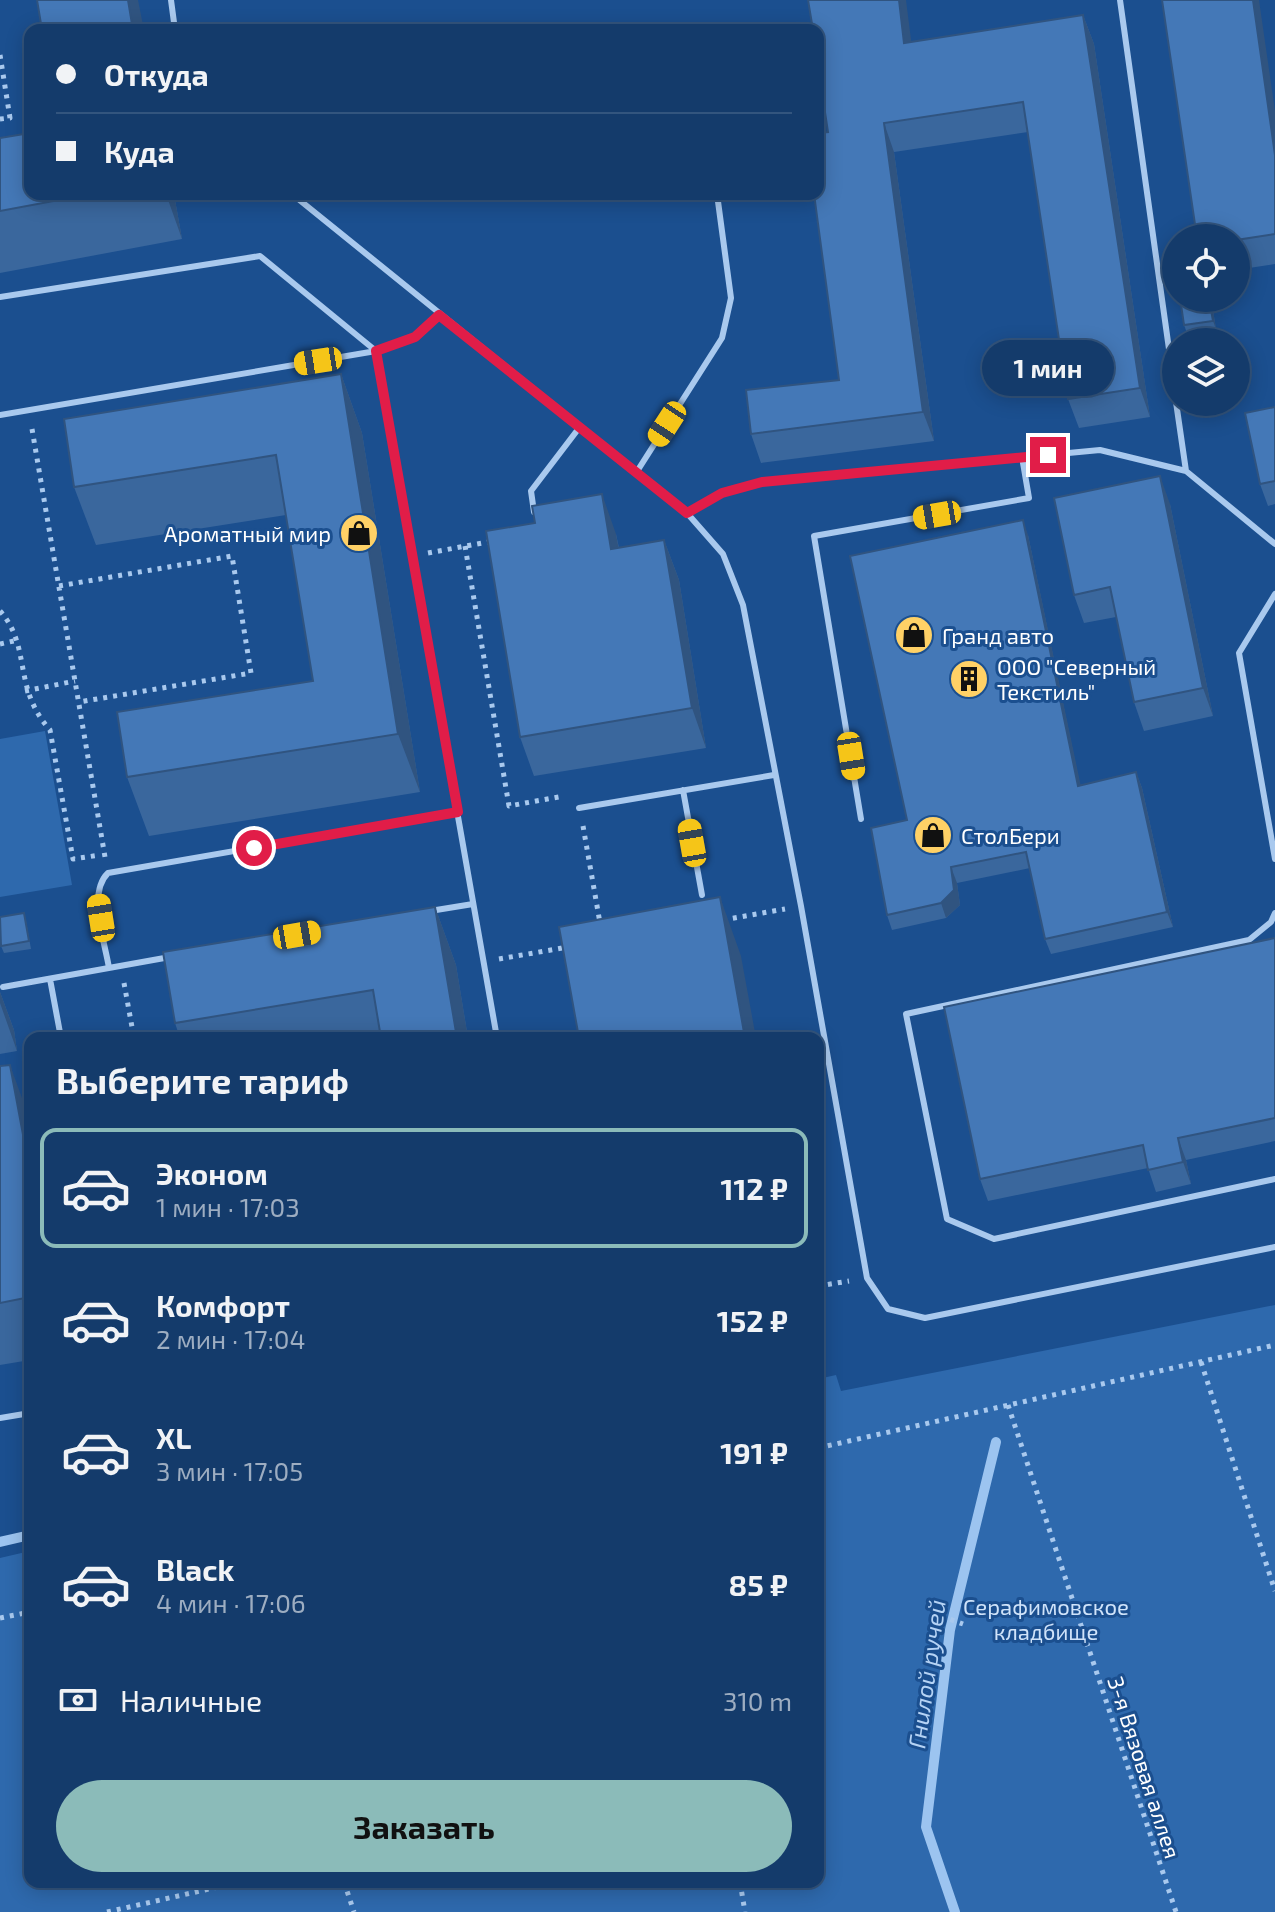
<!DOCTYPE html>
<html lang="ru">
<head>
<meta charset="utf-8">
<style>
  :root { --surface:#143b6b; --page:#214673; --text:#f1f3f6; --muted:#9dadc1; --line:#33557e; --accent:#8bbbb9 }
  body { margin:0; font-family:"Exo 2",sans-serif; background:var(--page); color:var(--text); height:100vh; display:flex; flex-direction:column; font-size:30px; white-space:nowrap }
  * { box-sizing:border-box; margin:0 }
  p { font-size:26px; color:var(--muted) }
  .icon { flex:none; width:44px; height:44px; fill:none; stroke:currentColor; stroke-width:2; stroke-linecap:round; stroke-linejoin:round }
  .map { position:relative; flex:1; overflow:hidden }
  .drawer { position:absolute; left:24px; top:1032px; width:800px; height:856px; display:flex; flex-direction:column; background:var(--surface); border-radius:16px; box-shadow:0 4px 20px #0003,0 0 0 2px var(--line) }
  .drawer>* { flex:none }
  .hud { position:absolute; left:24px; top:24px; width:800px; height:176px; border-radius:16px; box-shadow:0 4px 20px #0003,0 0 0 2px var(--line); display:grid; align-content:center; height:176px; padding:0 32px; background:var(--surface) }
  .fabs { position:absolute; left:1162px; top:224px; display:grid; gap:16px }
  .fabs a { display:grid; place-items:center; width:88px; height:88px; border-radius:50%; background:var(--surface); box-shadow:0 4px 20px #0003,0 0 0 2px var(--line); font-size:40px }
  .end { position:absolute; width:36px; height:36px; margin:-18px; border:10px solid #e11d48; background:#fff; box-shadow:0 0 0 4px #fff }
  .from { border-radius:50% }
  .bubble { position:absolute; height:56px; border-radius:28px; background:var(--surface); box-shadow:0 4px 20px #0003,0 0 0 2px var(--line); font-size:26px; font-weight:700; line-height:56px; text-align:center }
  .car { position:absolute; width:24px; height:48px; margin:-24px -12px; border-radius:10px; box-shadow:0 0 6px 2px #0007; background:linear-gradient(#f5c518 24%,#345 0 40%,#f5c518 0 76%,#345 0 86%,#f5c518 0) }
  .hud b { display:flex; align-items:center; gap:28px; height:76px; font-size:30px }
  .hud b+b { border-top:2px solid var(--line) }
  .hud i { width:20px; height:20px; background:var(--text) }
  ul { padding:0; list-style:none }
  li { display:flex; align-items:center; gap:24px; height:120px; margin:0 16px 12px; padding:0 16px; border:4px solid transparent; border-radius:16px }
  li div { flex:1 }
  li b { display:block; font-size:30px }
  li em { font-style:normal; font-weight:700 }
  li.active { border-color:var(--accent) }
  li>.icon { width:72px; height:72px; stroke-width:1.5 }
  h2 { padding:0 32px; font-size:36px; line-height:96px }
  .pay { display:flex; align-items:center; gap:20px; height:88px; padding:0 32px; font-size:30px }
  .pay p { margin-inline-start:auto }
  .cta { display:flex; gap:16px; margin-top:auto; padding:16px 32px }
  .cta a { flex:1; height:92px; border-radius:48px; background:var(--accent); color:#111; font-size:32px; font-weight:700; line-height:92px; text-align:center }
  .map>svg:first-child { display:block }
</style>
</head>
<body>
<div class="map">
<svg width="1275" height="1912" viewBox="0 0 1275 1912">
  <rect width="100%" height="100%" fill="#1b4f8f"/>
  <path fill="#2e69ad" d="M45,731L72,885L0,897V739Z
    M1275,1305V1912H0V1558L30,1551V1882H818V1379L836,1375L841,1391Z"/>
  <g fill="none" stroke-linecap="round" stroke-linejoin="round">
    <path stroke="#9cc4f0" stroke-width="10" d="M818,1361H820
      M0,1542L30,1535
      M955,1912L926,1827L950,1630L996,1442"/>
    <path stroke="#a9c9ee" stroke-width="5" stroke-dasharray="4 6" stroke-linecap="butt" d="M0,55L10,118L0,119
      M32,429L105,857
      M465,546L509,806L564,796
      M428,553L493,541
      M59,586L232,556L251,673L79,702
      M0,611C32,647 12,687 50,730L73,859L100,855
      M0,644L18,640
      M25,691L75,681
      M583,826L600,923
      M723,920L785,909
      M499,959L568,947
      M124,983L134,1038
      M818,1286L849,1281
      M1201,1362L1275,1591
      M1008,1405L1176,1912
      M818,1448L1275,1345
      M941,1616L963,1624
      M0,1618L30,1612
      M344,1882L354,1912
      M740,1882L745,1912
      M107,1912L240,1882"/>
    <path stroke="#a9c9ee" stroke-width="6" d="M171,0L175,30
      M1120,0L1176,399
      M292,194L687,513L723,554L743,605L801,906L867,1278L888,1309L925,1318L1275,1247
      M0,297L260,256L376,351L497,1038
      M1176,402L1186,471
      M0,415L376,351L415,337L439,315
      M636,473L722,338L731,298L717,194
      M534,512L531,491L579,428
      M687,513L722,493L762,482L1100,450L1186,471L1275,544
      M1275,594L1239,653L1275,859
      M683,790L702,895
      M579,808L774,775
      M861,819L814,536L1029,498L1022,457
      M430,911L473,904
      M1275,913L1271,922L1249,940L906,1014L947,1219L994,1239L1275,1179
      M109,968C105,942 87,893 108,873L458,812
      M50,979L61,1038
      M3,987L170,957
      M0,1418L30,1413"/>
  </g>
  <path fill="#3a679d" d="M1083,15L1094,44L1150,417L1079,428L1068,399L1028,132L894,152L934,441L761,463L751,434L839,380L828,132L911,42Z
    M1275,111V264L1236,270V238Z
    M0,138L30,194H174L182,239L0,273Z
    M1180,298H1211L1216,329L1187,333L1184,325Z
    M341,374L362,433L420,792L149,836L127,777L313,681L286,515L96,545L74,487Z
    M1275,407V504L1268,506L1260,484Z
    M1170,504L1213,716L1144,731L1134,702L1116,617L1084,623L1074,595Z
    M616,534L619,548L664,540L679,580L706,748L534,776L520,737Z
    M1028,535L1080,785L1136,772L1142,788L1173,927L1051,954L1045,939L1030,868L957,883L960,905L946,918L892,930L887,915L907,820Z
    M435,907L456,965L468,1038H180L175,1023Z
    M24,913L26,921L31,949L4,953L1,946Z
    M1275,938V1141L1186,1160L1191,1184L1156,1192L1148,1168L988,1201L980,1179Z
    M0,992L14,1030L17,1051L0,1054Z
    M0,1066L30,1120V1360L0,1365Z"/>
  <path fill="#305480" d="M128,0H138L144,30H133Z
    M899,0H906L915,71L904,43Z
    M1253,0H1259L1275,111V155Z
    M1083,15L1094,44L1150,417L1140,388Z
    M884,123L894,152L934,441L923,412Z
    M166,194H174L182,239Z
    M1209,298H1211L1216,329L1213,321Z
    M341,374L362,433L420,792L398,734Z
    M1160,476L1170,504L1213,716L1203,688Z
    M602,494L616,534L626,589L611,549Z
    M1023,520L1028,535L1084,801L1078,786Z
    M664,540L679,580L706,748L692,708Z
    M1136,772L1142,788L1173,927L1167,912Z
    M951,867L957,883L960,905L946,918L941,903Z
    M720,897L741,956L756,1038H745Z
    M435,907L456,965L468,1038H457Z
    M0,992L14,1030L17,1051L0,1003Z
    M10,1065L30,1120V1172Z
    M1178,1138L1186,1160L1191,1184L1183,1162Z"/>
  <path fill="#4478b7" stroke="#305480" stroke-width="2" d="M37,0H128L133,30H42Z
    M808,0H899L904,43L1083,15L1140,388L1068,399L1023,102L884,123L923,412L751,434L746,390L839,380L814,194H818V133L828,132L818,66V30H813Z
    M1162,0H1253L1275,155V234L1236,240V238H1197Z
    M30,133V194H91L0,211V138Z
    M1180,298H1209L1213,321L1184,325Z
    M341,374L398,734L127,777L117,712L313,681L276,455L74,487L64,419Z
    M1275,407V481L1260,484L1245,413Z
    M1160,476L1203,688L1134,702L1110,587L1074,595L1054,498Z
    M602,494L611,549L664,540L692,708L520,737L486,531L535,523L532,506Z
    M1023,520L1078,786L1136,772L1167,912L1045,939L1026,852L951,867L954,890L941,903L887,915L871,828L907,820L850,556Z
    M720,897L745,1038H579L559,927Z
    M435,907L457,1038H381L373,990L175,1023L163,952Z
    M24,913L29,941L1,946L0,917Z
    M1275,938V1118L1178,1138L1183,1162L1148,1170L1143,1145L980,1179L944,1007Z
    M10,1065L30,1172V1297L0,1303V1066Z"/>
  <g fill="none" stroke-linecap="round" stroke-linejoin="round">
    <path stroke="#e11d48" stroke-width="10" d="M254,848L458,812L376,351L415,337L439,315L687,513L722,493L762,482L1048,455"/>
  </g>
  <defs>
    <symbol id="shop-disc" viewBox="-11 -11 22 22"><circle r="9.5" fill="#ffd166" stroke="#1b4f8f"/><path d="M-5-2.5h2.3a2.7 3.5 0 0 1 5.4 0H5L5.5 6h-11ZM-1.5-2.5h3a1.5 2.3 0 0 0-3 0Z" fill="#111"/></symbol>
    <symbol id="building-disc" viewBox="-11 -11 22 22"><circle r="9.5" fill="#ffd166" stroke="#1b4f8f"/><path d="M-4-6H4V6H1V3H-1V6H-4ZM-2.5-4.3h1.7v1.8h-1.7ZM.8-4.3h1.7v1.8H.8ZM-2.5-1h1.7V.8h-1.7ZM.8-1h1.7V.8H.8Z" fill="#111"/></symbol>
  </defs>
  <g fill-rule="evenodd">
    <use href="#shop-disc" x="337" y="511" width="44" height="44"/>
    <use href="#shop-disc" x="892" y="613" width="44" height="44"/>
    <use href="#building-disc" x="947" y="657" width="44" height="44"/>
    <use href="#shop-disc" x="911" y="813" width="44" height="44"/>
  </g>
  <g text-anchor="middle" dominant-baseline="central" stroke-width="6" stroke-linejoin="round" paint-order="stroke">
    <g font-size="22" fill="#fff" stroke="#1b4f8f" text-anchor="start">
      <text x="331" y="533" text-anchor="end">Ароматный мир</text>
      <text x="942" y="635">Гранд авто</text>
      <text x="997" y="666">ООО "Северный<tspan x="997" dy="25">Текстиль"</tspan></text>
      <text x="961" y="835">СтолБери</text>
    </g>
    <g font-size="22" fill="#cfe3fa" stroke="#1b4f8f">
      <text x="1046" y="1606">Серафимовское<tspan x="1046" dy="25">кладбище</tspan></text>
    </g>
    <g font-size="22" fill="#fff" stroke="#1b4f8f">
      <text transform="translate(1145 1767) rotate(72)">3-я Вязовая аллея</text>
    </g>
    <g font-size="24" font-style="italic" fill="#b5d3f5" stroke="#1b4f8f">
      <text transform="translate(926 1674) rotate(-82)">Гнилой ручей</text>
    </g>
  </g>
</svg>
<div class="fabs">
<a><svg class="icon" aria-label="locate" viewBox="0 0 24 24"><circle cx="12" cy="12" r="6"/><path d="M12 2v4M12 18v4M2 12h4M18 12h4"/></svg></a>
<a><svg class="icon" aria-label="layers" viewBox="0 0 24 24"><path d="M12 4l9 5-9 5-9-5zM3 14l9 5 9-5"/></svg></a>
</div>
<i class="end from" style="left:254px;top:848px"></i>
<i class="end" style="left:1048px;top:455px"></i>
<div class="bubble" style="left:982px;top:340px;width:132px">1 мин</div>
<i class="car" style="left:318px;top:361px;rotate:261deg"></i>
<i class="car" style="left:667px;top:424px;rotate:213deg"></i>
<i class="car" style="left:937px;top:515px;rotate:260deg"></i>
<i class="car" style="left:851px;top:756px;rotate:171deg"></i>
<i class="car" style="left:692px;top:843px;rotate:350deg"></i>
<i class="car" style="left:101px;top:918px;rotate:351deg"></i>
<i class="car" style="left:297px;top:935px;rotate:80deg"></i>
<div class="hud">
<b><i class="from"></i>Откуда</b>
<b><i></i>Куда</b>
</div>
<section class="drawer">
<h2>Выберите тариф</h2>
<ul>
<li class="active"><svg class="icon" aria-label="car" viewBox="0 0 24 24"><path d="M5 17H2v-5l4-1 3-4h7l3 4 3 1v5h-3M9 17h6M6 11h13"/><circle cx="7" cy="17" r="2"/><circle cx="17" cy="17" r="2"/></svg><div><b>Эконом</b><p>1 мин · 17:03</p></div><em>112 ₽</em></li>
<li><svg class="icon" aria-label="car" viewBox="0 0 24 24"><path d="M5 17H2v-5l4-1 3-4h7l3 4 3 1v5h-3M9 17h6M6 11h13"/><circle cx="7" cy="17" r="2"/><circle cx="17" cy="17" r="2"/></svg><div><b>Комфорт</b><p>2 мин · 17:04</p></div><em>152 ₽</em></li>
<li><svg class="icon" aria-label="car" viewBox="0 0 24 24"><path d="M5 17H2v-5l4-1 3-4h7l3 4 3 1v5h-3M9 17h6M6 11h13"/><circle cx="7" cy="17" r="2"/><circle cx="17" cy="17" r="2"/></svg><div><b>XL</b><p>3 мин · 17:05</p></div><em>191 ₽</em></li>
<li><svg class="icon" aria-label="car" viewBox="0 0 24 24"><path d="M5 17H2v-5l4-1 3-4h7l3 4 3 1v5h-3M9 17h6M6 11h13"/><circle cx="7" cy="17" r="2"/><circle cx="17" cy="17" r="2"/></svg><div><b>Black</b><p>4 мин · 17:06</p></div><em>85 ₽</em></li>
</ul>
<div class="pay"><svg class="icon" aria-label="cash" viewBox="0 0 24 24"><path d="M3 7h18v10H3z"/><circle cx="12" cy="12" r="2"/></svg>Наличные<p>310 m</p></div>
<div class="cta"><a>Заказать</a></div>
</section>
</div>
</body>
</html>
